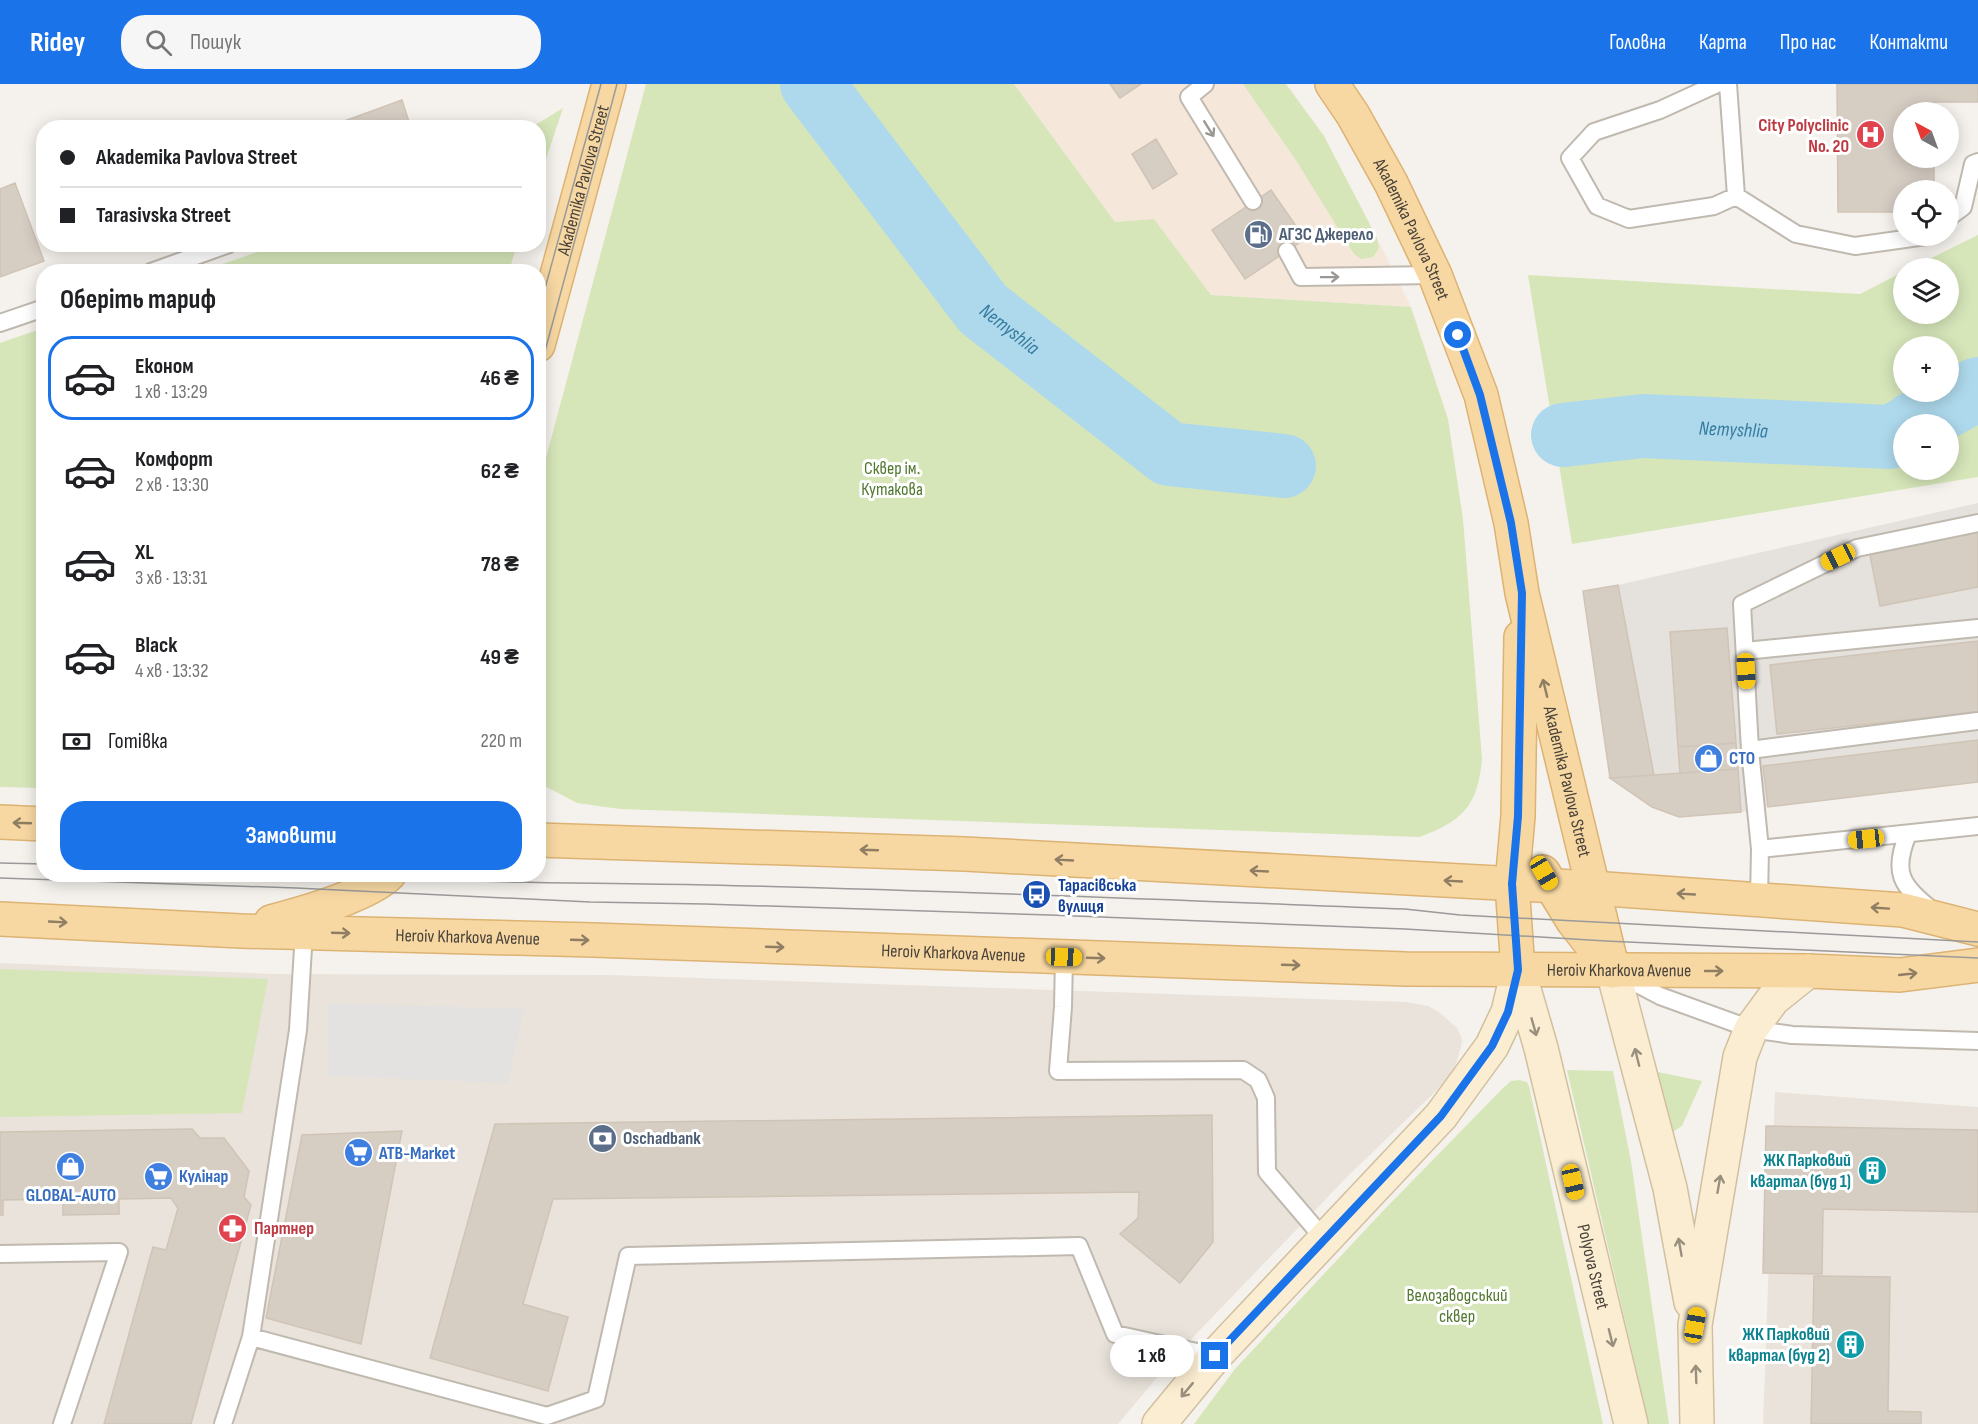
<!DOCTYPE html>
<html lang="uk">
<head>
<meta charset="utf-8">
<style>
  :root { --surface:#fff; --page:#f6f6f6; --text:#202124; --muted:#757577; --line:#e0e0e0; --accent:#1a73e8 }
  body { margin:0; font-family:"Sofia Sans Condensed",sans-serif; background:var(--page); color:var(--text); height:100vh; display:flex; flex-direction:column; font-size:22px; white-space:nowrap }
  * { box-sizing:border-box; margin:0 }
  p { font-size:20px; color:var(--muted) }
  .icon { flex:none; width:33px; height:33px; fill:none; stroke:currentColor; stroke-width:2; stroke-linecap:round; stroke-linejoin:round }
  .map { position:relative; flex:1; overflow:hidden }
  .sheet { position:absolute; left:36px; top:180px; width:510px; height:618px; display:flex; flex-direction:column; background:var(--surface); border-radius:24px; box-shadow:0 3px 15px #0003 }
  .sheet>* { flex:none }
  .guide { position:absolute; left:36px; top:36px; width:510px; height:132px; border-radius:24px; box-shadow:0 3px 15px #0003; display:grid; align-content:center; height:132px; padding:0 24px; background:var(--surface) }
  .needle { width:39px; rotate:319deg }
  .fabs { position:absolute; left:1893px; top:18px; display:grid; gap:12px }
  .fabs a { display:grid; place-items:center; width:66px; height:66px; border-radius:50%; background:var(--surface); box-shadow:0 3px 15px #0003; font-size:30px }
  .end { position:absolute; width:27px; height:27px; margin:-14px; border:8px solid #1a73e8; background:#fff; box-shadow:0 0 0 3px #fff }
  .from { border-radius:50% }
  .bubble { position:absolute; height:42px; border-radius:21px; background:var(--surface); box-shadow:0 3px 15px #0003; font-size:20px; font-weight:700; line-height:42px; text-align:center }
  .car { position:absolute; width:18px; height:36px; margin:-18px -9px; border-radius:8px; box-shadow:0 0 4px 2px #0007; background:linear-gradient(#f5c518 24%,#345 0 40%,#f5c518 0 76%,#345 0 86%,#f5c518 0) }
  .guide b { display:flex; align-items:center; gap:21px; height:57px; font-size:22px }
  .guide b+b { border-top:2px solid var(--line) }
  .guide i { width:15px; height:15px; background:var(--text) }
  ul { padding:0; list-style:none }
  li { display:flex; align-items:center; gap:18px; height:84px; margin:0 12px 9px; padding:0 12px; border:3px solid transparent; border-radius:24px }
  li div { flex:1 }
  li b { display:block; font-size:22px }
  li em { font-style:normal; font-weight:700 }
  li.on { border-color:var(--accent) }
  li>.icon { width:54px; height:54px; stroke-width:1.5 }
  h2 { padding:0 24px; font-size:27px; line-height:72px }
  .pay { display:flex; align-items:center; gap:15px; height:66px; padding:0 24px; font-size:22px }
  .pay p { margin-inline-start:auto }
  .primary-button { display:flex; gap:12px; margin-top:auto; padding:12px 24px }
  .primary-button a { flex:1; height:69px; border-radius:24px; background:var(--accent); color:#fff; font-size:24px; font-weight:700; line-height:69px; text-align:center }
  header { display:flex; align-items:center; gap:36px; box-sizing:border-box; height:84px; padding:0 30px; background:var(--accent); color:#fff }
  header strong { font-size:28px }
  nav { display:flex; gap:33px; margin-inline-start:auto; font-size:21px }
  .search { width:420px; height:54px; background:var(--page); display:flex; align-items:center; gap:15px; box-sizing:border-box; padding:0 21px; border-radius:24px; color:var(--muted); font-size:22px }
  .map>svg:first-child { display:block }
</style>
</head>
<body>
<header>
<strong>Ridey</strong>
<div class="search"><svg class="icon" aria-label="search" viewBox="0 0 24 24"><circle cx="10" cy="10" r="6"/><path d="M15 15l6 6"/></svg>Пошук</div>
<nav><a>Головна</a><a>Карта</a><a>Про нас</a><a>Контакти</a></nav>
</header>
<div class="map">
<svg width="1978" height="1340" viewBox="0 0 1978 1340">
  <rect width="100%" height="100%" fill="#f5f2ed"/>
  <path fill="#e9e3db" d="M0,879L274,890L611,891L1406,918L1428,922L1439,928L1457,944L1461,952L1462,959L1456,980L1450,992L1438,1005L1347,1093L1175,1272L1118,1340H0Z
    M1775,1008L1978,1023V1340H1763Z"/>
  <path fill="#f5e7da" d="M1014,0H1243L1297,78L1379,164L1377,154L1411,223L1211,211L1154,135L1115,138Z"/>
  <path fill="#e5e1dd" d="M1978,419V698L1768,723L1741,728L1679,733L1652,723L1610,694L1583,507L1618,501Z"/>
  <path fill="#d6e6b9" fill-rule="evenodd" d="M646,0H1014L1115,138L1154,135L1211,211L1411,223L1448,335L1463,435L1482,675C1478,722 1462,738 1419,753L620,725L577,719L539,699V400Z
    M1243,0H1286L1324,52L1377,154L1379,164L1373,173L1361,175L1354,170L1297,78Z
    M563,24L539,96L538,44L532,43Z
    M1978,151V393L1572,460L1528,191L1860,210L1903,188L1904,230H1948V184H1911ZM1904,262H1948V308H1904ZM1904,340H1948V386H1904Z
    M278,161L279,160L517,161L509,187H202Z
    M43,244V704L0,703V259Z
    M0,885L268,895L242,1029L0,1033Z
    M1567,986L1613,987L1631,1077L1669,1340H1649Z
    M1653,987L1702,997L1682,1042L1671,1049Z
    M1519,996L1527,998L1529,1002L1603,1340H1194L1235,1285L1381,1129L1502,1005L1511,997Z"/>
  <path fill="#e4e2e0" d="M327,919L524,925L508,999L328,992Z"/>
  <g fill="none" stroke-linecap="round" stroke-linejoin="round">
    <g stroke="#aed9ec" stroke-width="64">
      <path id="s1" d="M812,0L983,225L1169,370L1284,382"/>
      <path d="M1913,340L1978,305"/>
      <path id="s2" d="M1563,351L1643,342L1890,353L1904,346"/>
    </g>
  </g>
  <path fill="#d6cdc3" stroke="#d0c4b6" stroke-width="1.5" d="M1110,0H1141L1120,14Z
    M1837,0H1978V18H1934V28H1904V74H1934V106H1904V128H1838Z
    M402,16L411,44H325Z
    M1156,55L1177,90L1153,105L1132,70Z
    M15,99L44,177L0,193V105Z
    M1271,106L1305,155L1245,195L1212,146Z
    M1978,446V503L1880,522L1869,466Z
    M1618,501L1654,691L1610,694L1583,507Z
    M1727,544L1736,659L1678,663L1670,548Z
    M1978,557V628L1777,650L1770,581Z
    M1978,656V698L1768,723L1763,682Z
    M1736,659L1738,685L1680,689L1678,663Z
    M1738,685L1741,728L1679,733L1652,723L1610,694Z
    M1212,1031L1213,1158L1180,1199L1120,1150L1138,1134L1139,1108L553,1115L523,1220L568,1233L548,1307L430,1274L495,1040Z
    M1766,1042L1978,1046V1128L1823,1125L1822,1190L1763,1189Z
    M192,1045L200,1054H224L249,1087L244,1113L251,1121L191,1340H104L153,1163L166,1166L178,1124L171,1114L119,1115V1130L63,1131V1115L3,1116V1131H0V1048Z
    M402,1047L361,1260L266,1234L302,1051Z
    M1814,1192L1890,1193L1888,1327L1921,1328V1340H1811Z"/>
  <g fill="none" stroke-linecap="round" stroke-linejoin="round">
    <defs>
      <path id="lane" d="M1205,0L1189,13L1253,117
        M1717,0L1660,26L1594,48L1570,74L1597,122L1629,135L1714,122L1736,112
        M1728,0L1736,112L1796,150L1855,162L1926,152
        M1948,134L1963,123L1973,80L1978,78
        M1287,167L1301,193L1435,191
        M151,188L229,160
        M0,239L44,224
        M1745,567L1978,544
        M1750,666L1978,637
        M1908,750C1892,788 1901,802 1932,826
        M1760,765L1978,742
        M1759,815L1760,765L1750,666L1742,520L1857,464L1978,439
        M1064,873L1063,923L1058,987L1243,986L1258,996L1266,1014L1267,1088L1325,1156
        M1624,893L1660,912L1751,945L1792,951L1978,957
        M0,1170L119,1168L62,1340
        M251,1253L298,946L304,848
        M223,1340L251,1253L547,1332L596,1315L628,1172L1079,1162L1115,1250L1215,1272"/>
      <g id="secondary">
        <path d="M1613,887L1670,1104L1691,1218"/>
        <path id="s3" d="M1519,888L1541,964L1631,1340"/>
        <path d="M1159,1340L1215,1272L1441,1032L1492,962L1508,928L1518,886"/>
        <path d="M1697,1340L1695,1241L1740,973L1751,945L1773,915L1808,887"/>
      </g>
      <g id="primary">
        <path id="s4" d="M1332,0L1353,31L1391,99L1435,191L1481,311L1511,439L1522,509L1613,887"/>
        <path id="s5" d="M538,261L609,0"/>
        <path d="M0,738L44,740"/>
        <path d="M538,756L965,770L1592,804L1903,826L1978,845"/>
        <path d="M1543,788L1573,837L1606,879"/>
        <path id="s6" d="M0,835L241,847L593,856L1406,885L1808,887L1900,891L1978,881"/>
        <path d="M271,838C301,830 369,811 389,790"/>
        <path d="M1518,886L1512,800L1518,732L1521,553"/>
      </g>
    </defs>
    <use href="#lane" stroke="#c0b9af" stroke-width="20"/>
    <use href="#secondary" stroke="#d1c0a0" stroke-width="36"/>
    <use href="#primary" stroke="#dcb373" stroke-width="36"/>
    <use href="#lane" stroke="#fff" stroke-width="16"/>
    <use href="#secondary" stroke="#fbedd1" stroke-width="33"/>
    <use href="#primary" stroke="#f7d8a3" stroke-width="33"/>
    <path stroke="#9a9a9a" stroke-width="1.5" d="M538,230L601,0
      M538,293L617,0
      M0,779L44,780
      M328,790C453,800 580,798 707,801C939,806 1172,816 1405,825L1460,831L1978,858
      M0,794L296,804L590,818L705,820L1050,831L1405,845L1606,857L1978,874"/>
  </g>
  <defs><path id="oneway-shaft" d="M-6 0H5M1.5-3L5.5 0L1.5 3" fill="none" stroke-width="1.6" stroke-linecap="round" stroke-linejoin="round" transform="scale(1.5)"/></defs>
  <g stroke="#9b9793">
    <use href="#oneway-shaft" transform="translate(1209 45) rotate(58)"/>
    <use href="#oneway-shaft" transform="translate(1330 193) rotate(-1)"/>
  </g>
  <g stroke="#8f7e64">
    <use href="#oneway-shaft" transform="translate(1545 604) rotate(-104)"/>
    <use href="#oneway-shaft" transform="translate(22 739) rotate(-178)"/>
    <use href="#oneway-shaft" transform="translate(869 766) rotate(-178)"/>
    <use href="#oneway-shaft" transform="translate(1064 776) rotate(-177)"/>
    <use href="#oneway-shaft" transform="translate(1259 787) rotate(-177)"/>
    <use href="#oneway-shaft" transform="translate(1453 797) rotate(-177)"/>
    <use href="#oneway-shaft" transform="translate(1686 810) rotate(-177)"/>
    <use href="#oneway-shaft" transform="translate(1880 824) rotate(-176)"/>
    <use href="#oneway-shaft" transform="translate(58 838) rotate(3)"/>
    <use href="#oneway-shaft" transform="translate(341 849) rotate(2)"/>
    <use href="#oneway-shaft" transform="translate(580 856) rotate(2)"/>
    <use href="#oneway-shaft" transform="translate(775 863) rotate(2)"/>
    <use href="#oneway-shaft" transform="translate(1096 874) rotate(2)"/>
    <use href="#oneway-shaft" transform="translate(1291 881) rotate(2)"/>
    <use href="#oneway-shaft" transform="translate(1714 887)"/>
    <use href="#oneway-shaft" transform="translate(1908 890) rotate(-6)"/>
  </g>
  <g stroke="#998f7e">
    <use href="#oneway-shaft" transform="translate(1534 943) rotate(74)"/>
    <use href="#oneway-shaft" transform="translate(1637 973) rotate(-104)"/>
    <use href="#oneway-shaft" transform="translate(1719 1100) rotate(-80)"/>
    <use href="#oneway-shaft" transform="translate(1680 1163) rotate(-100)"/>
    <use href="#oneway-shaft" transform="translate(1611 1254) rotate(76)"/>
    <use href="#oneway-shaft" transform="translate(1696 1290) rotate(-92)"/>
    <use href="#oneway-shaft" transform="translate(1187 1306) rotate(130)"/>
  </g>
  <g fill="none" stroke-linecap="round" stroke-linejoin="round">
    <path stroke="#1a73e8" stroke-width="8" d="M1215,1272L1441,1032L1492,962L1508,928L1518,886L1512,800L1518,732L1522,509L1511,439L1480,311L1458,251"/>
  </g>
  <defs>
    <symbol id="hospital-disc" viewBox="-11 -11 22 22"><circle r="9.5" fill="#e0444e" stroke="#fff"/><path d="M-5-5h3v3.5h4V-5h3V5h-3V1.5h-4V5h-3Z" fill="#fff"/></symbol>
    <symbol id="fuel-disc" viewBox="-11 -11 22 22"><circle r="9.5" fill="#5c6f8a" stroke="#fff"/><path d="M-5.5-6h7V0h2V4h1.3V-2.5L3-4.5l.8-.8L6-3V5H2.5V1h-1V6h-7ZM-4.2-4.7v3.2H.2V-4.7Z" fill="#fff"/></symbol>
    <symbol id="shop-disc" viewBox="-11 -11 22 22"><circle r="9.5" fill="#3f7fe0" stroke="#fff"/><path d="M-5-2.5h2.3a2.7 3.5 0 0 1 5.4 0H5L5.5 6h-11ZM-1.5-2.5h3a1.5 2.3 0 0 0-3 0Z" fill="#fff"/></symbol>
    <symbol id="bus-disc" viewBox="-11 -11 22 22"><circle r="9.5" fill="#1a4fb4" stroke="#fff"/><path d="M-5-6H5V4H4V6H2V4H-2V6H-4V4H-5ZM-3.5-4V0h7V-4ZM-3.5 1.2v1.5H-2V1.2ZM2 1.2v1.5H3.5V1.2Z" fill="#fff"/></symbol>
    <symbol id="bank-disc" viewBox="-11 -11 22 22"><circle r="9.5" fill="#5c6f8a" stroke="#fff"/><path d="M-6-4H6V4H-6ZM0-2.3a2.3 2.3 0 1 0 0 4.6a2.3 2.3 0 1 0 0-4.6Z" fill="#fff"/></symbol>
    <symbol id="supermarket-disc" viewBox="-11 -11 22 22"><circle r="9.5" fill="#3f7fe0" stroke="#fff"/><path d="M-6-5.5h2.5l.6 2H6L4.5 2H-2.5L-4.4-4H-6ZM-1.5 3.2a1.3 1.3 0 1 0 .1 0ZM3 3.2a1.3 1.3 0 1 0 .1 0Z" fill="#fff"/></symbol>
    <symbol id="building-disc" viewBox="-11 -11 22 22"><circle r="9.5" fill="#0f9aa8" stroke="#fff"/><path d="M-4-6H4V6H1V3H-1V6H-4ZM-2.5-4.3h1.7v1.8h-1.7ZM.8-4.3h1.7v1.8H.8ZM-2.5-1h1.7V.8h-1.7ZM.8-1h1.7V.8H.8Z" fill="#fff"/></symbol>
    <symbol id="pharmacy-disc" viewBox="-11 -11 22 22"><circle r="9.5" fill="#e0444e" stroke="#fff"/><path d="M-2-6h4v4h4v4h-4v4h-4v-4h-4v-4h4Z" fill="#fff"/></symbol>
  </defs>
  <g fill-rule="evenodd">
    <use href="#hospital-disc" x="1854" y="34" width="33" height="33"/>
    <use href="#fuel-disc" x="1242" y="134" width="33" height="33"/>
    <use href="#shop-disc" x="1692" y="658" width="33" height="33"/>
    <use href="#bus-disc" x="1020" y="794" width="33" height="33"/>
    <use href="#bank-disc" x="586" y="1038" width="33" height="33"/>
    <use href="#supermarket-disc" x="342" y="1052" width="33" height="33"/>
    <use href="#shop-disc" x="54" y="1066" width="33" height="33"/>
    <use href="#building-disc" x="1856" y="1070" width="33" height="33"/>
    <use href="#supermarket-disc" x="142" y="1076" width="33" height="33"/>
    <use href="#pharmacy-disc" x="216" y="1128" width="33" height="33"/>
    <use href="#building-disc" x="1834" y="1244" width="33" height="33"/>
  </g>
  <g text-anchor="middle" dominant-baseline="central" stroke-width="6" stroke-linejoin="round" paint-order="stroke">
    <g font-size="18" font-weight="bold" fill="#be3a42" stroke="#fff" text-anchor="end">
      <text x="1849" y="41">City Polyclinic<tspan x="1849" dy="21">No. 20</tspan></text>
      <text x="254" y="1144" text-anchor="start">Партнер</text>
    </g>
    <g font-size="18" fill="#49423a" stroke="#fff">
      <text stroke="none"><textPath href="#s5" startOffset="171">Akademika Pavlova Street</textPath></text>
      <text stroke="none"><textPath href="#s4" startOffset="166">Akademika Pavlova Street</textPath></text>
      <text stroke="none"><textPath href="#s4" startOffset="742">Akademika Pavlova Street</textPath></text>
      <text stroke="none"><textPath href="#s6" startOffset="468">Heroiv Kharkova Avenue</textPath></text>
      <text stroke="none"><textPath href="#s6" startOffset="954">Heroiv Kharkova Avenue</textPath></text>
      <text stroke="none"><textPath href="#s6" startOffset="1620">Heroiv Kharkova Avenue</textPath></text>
      <text stroke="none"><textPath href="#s3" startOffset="304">Polyova Street</textPath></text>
    </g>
    <g font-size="18" font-weight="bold" fill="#4e5e75" stroke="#fff" text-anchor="start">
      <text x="1279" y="150">АГЗС Джерело</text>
      <text x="623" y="1054">Oschadbank</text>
    </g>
    <g font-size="18" fill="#527830" stroke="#fff">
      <text x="892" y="384">Сквер ім.<tspan x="892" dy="21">Кутакова</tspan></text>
      <text x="1457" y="1211">Велозаводський<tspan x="1457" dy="21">сквер</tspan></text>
    </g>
    <g font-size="18" font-weight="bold" fill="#366cbe" stroke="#fff" text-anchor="start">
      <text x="1729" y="674">СТО</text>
      <text x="379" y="1069">ATB-Market</text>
      <text x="179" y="1092">Кулінар</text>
      <text x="71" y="1111" text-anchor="middle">GLOBAL-AUTO</text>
    </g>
    <g font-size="18" font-weight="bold" fill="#164399" stroke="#fff" text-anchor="start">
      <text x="1058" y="801">Тарасівська<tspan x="1058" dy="21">вулиця</tspan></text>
    </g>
    <g font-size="18" font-weight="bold" fill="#0d838f" stroke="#fff" text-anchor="end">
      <text x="1851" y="1076">ЖК Парковий<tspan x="1851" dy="21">квартал (буд 1)</tspan></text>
      <text x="1830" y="1250">ЖК Парковий<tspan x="1830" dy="21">квартал (буд 2)</tspan></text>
    </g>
    <g font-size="20" font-style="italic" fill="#367c9f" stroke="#fff">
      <text stroke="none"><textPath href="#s1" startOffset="316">Nemyshlia</textPath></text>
      <text stroke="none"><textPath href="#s2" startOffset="171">Nemyshlia</textPath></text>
    </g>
  </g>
</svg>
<div class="fabs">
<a><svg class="needle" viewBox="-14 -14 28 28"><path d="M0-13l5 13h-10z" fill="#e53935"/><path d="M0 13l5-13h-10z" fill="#757577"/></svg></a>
<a><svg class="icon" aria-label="locate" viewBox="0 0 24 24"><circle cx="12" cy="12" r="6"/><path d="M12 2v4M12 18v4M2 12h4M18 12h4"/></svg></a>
<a><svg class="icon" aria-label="layers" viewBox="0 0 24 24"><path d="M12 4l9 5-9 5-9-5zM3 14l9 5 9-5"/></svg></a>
<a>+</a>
<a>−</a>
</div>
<i class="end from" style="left:1458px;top:251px"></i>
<i class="end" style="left:1215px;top:1272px"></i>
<div class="bubble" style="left:1110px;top:1251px;width:84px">1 хв</div>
<i class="car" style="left:1838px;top:473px;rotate:244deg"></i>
<i class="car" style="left:1746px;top:587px;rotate:177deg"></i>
<i class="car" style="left:1866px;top:755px;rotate:264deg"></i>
<i class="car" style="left:1544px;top:789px;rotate:150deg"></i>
<i class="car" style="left:1064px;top:873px;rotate:92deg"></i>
<i class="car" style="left:1573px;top:1098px;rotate:167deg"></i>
<i class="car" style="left:1695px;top:1241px;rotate:10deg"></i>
<div class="guide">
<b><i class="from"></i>Akademika Pavlova Street</b>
<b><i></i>Tarasivska Street</b>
</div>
<section class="sheet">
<h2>Оберіть тариф</h2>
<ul>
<li class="on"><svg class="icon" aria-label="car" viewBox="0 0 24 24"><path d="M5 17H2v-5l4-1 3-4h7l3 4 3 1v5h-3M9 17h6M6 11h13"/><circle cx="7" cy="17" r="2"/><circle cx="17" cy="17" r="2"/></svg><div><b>Економ</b><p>1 хв · 13:29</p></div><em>46 ₴</em></li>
<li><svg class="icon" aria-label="car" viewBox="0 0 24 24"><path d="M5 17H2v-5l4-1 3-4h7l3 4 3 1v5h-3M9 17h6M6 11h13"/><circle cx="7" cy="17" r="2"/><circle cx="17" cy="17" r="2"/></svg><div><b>Комфорт</b><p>2 хв · 13:30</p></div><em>62 ₴</em></li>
<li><svg class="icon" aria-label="car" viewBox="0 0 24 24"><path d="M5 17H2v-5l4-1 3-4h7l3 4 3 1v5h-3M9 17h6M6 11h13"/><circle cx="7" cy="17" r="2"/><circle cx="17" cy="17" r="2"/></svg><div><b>XL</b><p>3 хв · 13:31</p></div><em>78 ₴</em></li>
<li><svg class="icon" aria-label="car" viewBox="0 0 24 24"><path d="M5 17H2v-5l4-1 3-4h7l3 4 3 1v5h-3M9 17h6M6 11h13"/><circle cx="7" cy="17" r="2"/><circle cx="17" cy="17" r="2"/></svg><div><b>Black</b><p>4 хв · 13:32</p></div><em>49 ₴</em></li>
</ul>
<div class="pay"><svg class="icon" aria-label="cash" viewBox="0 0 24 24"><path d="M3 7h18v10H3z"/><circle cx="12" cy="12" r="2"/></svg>Готівка<p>220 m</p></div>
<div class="primary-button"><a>Замовити</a></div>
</section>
</div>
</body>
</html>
